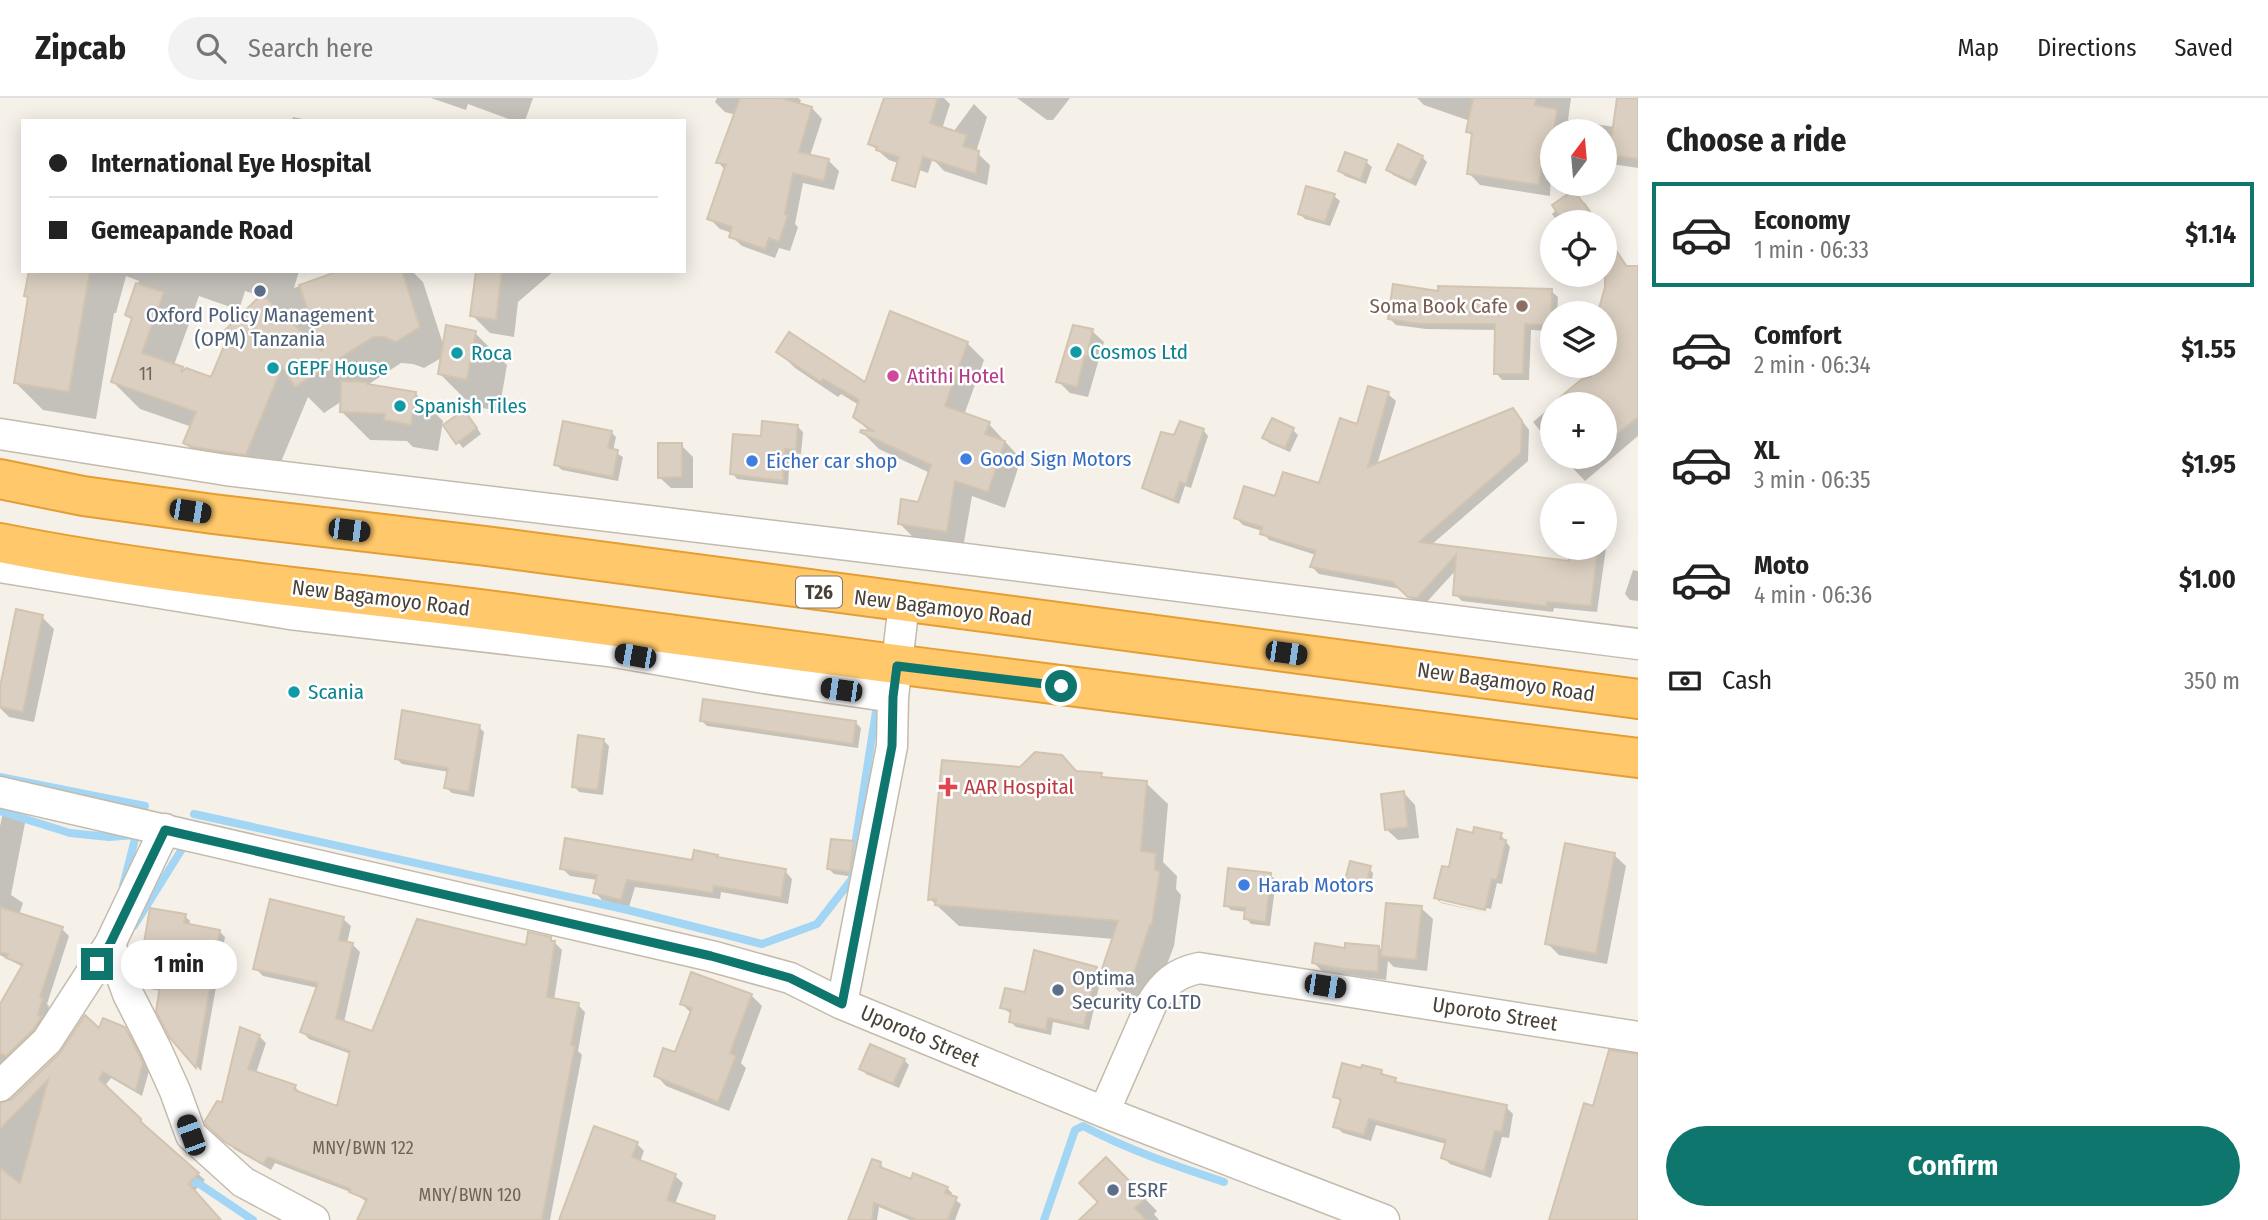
<!DOCTYPE html>
<html lang="en">
<head>
<meta charset="utf-8">
<style>
  :root { --surface:#fff; --page:#f2f2f2; --text:#222; --muted:#767676; --line:#e0e0e0; --accent:#0f766e }
  body { margin:0; font-family:"Fira Sans Condensed",sans-serif; background:var(--page); color:var(--text); height:100vh; display:flex; flex-direction:column; font-size:26px; white-space:nowrap }
  * { box-sizing:border-box; margin:0 }
  p { font-size:23px; color:var(--muted) }
  .icon { flex:none; width:38px; height:38px; fill:none; stroke:currentColor; stroke-width:2; stroke-linecap:round; stroke-linejoin:round }
  .map { position:relative; flex:1; overflow:hidden }
  .sheet { display:flex; flex-direction:column; background:var(--surface); width:630px }
  .sheet>* { flex:none }
  .banner { position:absolute; left:21px; top:21px; width:665px; height:154px; border-radius:0px; box-shadow:0 4px 18px #0003; display:grid; align-content:center; height:154px; padding:0 28px; background:var(--surface) }
  .needle { width:46px; rotate:16deg }
  .fabs { position:absolute; left:1540px; top:21px; display:grid; gap:14px }
  .fabs a { display:grid; place-items:center; width:77px; height:77px; border-radius:50%; background:var(--surface); box-shadow:0 4px 18px #0003; font-size:35px }
  .end { position:absolute; width:32px; height:32px; margin:-16px; border:9px solid #0f766e; background:#fff; box-shadow:0 0 0 4px #fff }
  .from { border-radius:50% }
  .bubble { position:absolute; height:49px; border-radius:24px; background:var(--surface); box-shadow:0 4px 18px #0003; font-size:23px; font-weight:700; line-height:49px; text-align:center }
  .car { position:absolute; width:21px; height:42px; margin:-21px -10px; border-radius:9px; box-shadow:0 0 5px 2px #0007; background:linear-gradient(#222 24%,#8ab4d8 0 40%,#222 0 76%,#8ab4d8 0 86%,#222 0) }
  .banner b { display:flex; align-items:center; gap:24px; height:66px; font-size:26px }
  .banner b+b { border-top:2px solid var(--line) }
  .banner i { width:18px; height:18px; background:var(--text) }
  ul { padding:0; list-style:none }
  li { display:flex; align-items:center; gap:21px; height:105px; margin:0 14px 10px; padding:0 14px; border:4px solid transparent; border-radius:0px }
  li div { flex:1 }
  li b { display:block; font-size:26px }
  li em { font-style:normal; font-weight:700 }
  li.current { border-color:var(--accent) }
  li>.icon { width:63px; height:63px; stroke-width:1.5 }
  h2 { padding:0 28px; font-size:32px; line-height:84px }
  .pay { display:flex; align-items:center; gap:18px; height:77px; padding:0 28px; font-size:26px }
  .pay p { margin-inline-start:auto }
  .primary-button { display:flex; gap:14px; margin-top:auto; padding:14px 28px }
  .primary-button a { flex:1; height:80px; border-radius:42px; background:var(--accent); color:#fff; font-size:28px; font-weight:700; line-height:80px; text-align:center }
  header { display:flex; align-items:center; gap:42px; box-sizing:border-box; height:98px; padding:0 35px; background:var(--surface); border-bottom:2px solid var(--line) }
  header strong { font-size:33px }
  nav { display:flex; gap:38px; margin-inline-start:auto; font-size:24px }
  .search { width:490px; height:63px; background:var(--page); display:flex; align-items:center; gap:18px; box-sizing:border-box; padding:0 24px; border-radius:38px; color:var(--muted); font-size:26px }
  main { display:flex; flex:1; min-height:0 }
  .map>svg:first-child { display:block }
</style>
</head>
<body>
<header>
<strong>Zipcab</strong>
<div class="search"><svg class="icon" aria-label="search" viewBox="0 0 24 24"><circle cx="10" cy="10" r="6"/><path d="M15 15l6 6"/></svg>Search here</div>
<nav><a>Map</a><a>Directions</a><a>Saved</a></nav>
</header>
<main>
<div class="map">
<svg width="1638" height="1122" viewBox="0 0 1638 1122">
  <rect width="100%" height="100%" fill="#f5f1e9"/>
  <path fill="#0003" fill-rule="evenodd" d="M431,0H533L525,23H514L468,6L466,12Z
    M717,0H798L801,2L799,7L812,10L822,21L810,58L828,62L839,73L834,92L803,85L795,126L798,129L790,153L779,150L775,160L742,148L731,138L732,135L720,131L709,120L726,73L718,64L736,17L725,14L715,4Z
    M902,0H944L950,6L928,75L889,62L870,46Z
    M1017,0H1070L1053,22H1047Z
    M1417,0H1571L1568,22L1615,29L1619,0H1638V70L1605,65V33H1552L1550,98L1480,87L1469,75L1473,39L1468,33L1470,23L1424,7Z
    M974,6L987,19L976,54L990,67L987,87L944,73L933,61Z
    M293,19L313,23H292Z
    M1346,57L1366,64L1372,69L1366,86L1345,78L1340,73Z
    M1422,59L1427,64L1416,88L1393,77L1388,72Z
    M1307,90L1334,98L1340,103L1330,128L1305,121L1300,116Z
    M1574,95L1586,106L1598,124H1558L1552,116Z
    M1605,134L1629,170H1638V237L1605,227V215H1600L1612,169L1605,173Z
    M33,173H299L294,190L344,173H412L423,184L444,249L475,235L507,267L499,313L472,308L440,276L443,259L424,270L413,266L401,265L366,288L416,296L443,323L438,353L413,349L407,343L370,342L342,314V303L324,315L308,299L273,383L213,372L185,345L192,329L140,311L113,284L133,223L127,217L139,183L126,178L116,215H114L96,321L43,312L15,284L30,201L26,197ZM245,193L265,199L259,201L212,281L185,274L174,267L199,198L239,212Z
    M477,173H554L518,204L514,239L490,235L472,217Z
    M1551,193L1558,199L1557,215H1552V233L1531,232L1529,282H1502L1496,275L1497,232L1426,231L1396,227L1390,221Z
    M1605,228L1638,266V338L1585,383L1562,359H1605V306H1555L1582,284L1591,280L1589,278L1609,262L1605,252Z
    M1092,233L1104,244L1088,299L1070,295L1058,283Z
    M967,245L984,262L964,317L989,326L1021,361L1005,410L972,398L963,450L916,442L899,425L919,406L930,375L879,351L862,334H870L855,319L859,307L841,296L838,299L795,270L779,254L866,286Z
    M1388,296L1396,303L1377,367L1513,312L1520,320L1529,332L1528,363L1430,448L1571,465L1573,450H1605V440L1607,443L1597,514L1554,510L1553,514L1462,503L1455,496L1457,471L1424,507L1417,506L1401,491L1319,476L1312,469L1316,457L1269,442L1262,433L1243,427L1236,420L1276,400L1320,387L1358,328Z
    M1552,308V347L1533,324Z
    M469,319L481,336L463,350L458,344Z
    M797,328L803,334L801,356L790,355L788,387L737,381L732,375L763,340Z
    M1203,332L1208,338L1191,390L1185,388L1179,406L1149,394L1144,389L1175,340Z
    M1293,332L1298,337L1290,354L1269,345L1264,340Z
    M611,334L616,339L613,353L623,359L618,383L562,372L556,367Z
    M681,347L693,359V390H671L659,379Z
    M1633,472L1638,473V503L1630,502L1625,496Z
    M42,519L54,531L34,624L9,619L0,610V597Z
    M702,623L856,625L861,630L858,650L707,628Z
    M479,629L484,634L474,699L452,695L446,690L449,674L402,666L397,661Z
    M603,642L609,648L603,697L579,694L574,688Z
    M1077,675L1101,677L1106,681L1146,685L1168,706L1163,764L1177,778L1176,791L1181,797L1174,848L1151,908L1123,898L1102,876L1089,932L1053,924L1051,937L1016,929L1011,924L1012,916L1002,910L1026,896L1096,870L1102,876L1114,841L959,828L930,801Z
    M1404,695L1415,707L1419,740L1398,742L1386,731Z
    M3,714L18,718L25,725L11,797L23,805L19,817L62,831L69,838L47,906L49,908L45,924L0,977V909L23,869L0,857V728Z
    M1474,737H1501L1510,749L1502,786L1497,785L1491,811L1440,800V804L1490,816L1441,805L1436,800Z
    M853,745L859,750L855,779L834,776L829,771Z
    M1614,757L1626,768L1607,866L1559,857L1547,845Z
    M717,759L719,761L785,773L792,781L788,806L721,794L720,801L635,789L629,809L602,802L595,794L598,782L570,778L562,770L694,764Z
    M1368,769L1373,775L1370,795L1351,791L1346,786Z
    M1270,777L1276,782L1270,828L1251,826L1246,820L1247,814L1231,812L1226,807Z
    M1421,810L1433,821L1427,873L1394,869L1388,863L1386,882L1323,874L1314,865L1379,849L1383,854Z
    M185,818L190,823L189,828L219,833L225,839L201,973L171,939L161,893L150,891L144,885Z
    M343,821L351,828L347,845L353,847L360,854L344,924L373,935L527,849L551,841L562,852L554,902L578,907L585,914L578,953L582,957L550,1122H366L367,1104L353,1095L275,1065L271,1072L234,1051L207,1023L223,1006L259,938L266,945L256,975L295,989L302,996L338,1011L351,956L309,941L302,933L318,890L263,878L255,870Z
    M751,897L762,908L741,965L746,970L729,1013L666,988L656,977L676,956L692,916L682,906Z
    M124,931L132,938L149,973L142,998L111,980L104,989L147,1029V1031L205,1082L194,1093L219,1122H0V1007L5,1006L100,933Z
    M904,962L909,967L899,990L866,976L861,970Z
    M1381,974L1401,987L1506,1009L1513,1016L1509,1040L1502,1039L1491,1080L1450,1066L1443,1059L1446,1046L1376,1027L1371,1043L1343,1035L1335,1028L1342,1005L1335,998Z
    M637,1046L644,1053L640,1064L675,1078L683,1085L675,1106L690,1122H560Z
    M1106,1061L1157,1113L1154,1116L1159,1122H1082L1101,1104Z
    M880,1065L885,1073L912,1083L947,1090L952,1095L951,1099L961,1106L955,1122H910L879,1109L877,1122H851L854,1105H857Z"/>
  <g fill="none" stroke-linecap="round" stroke-linejoin="round">
    <path stroke="#a2d6f4" stroke-width="8" d="M0,679L145,708
      M0,713L70,735L109,739L136,737L123,788
      M194,716L628,812L762,846L817,826L852,781L856,741L877,607
      M134,828L182,751
      M182,1095L195,1083L253,1122
      M1044,1122L1075,1032L1083,1028C1128,1052 1176,1068 1224,1084"/>
  </g>
  <path fill="#dacfc0" stroke="#d3c4b0" stroke-width="2" d="M740,0H782L812,9L799,54L829,61L824,83L793,75L785,116L788,117L779,144L769,140L765,151L729,139L732,129L707,121L726,66L716,65Z
    M884,0H938L930,25L967,37L963,48L979,53L976,76L923,59L915,89L892,82L899,59L876,52L877,49L868,46Z
    M1473,0H1536L1535,7L1557,11L1554,33H1552V48L1545,47L1539,87L1467,76L1472,35L1466,34Z
    M1617,0H1638V61L1609,57Z
    M1398,46L1423,58L1411,83L1386,72Z
    M1345,54L1367,62L1361,82L1338,73Z
    M1306,88L1335,96L1325,124L1298,116Z
    M1574,92L1596,124H1563L1552,107Z
    M1605,137L1626,168H1638V319L1605,347V306H1552L1581,282L1592,278H1587L1600,268H1605V215L1598,214L1605,189Z
    M29,173H90L69,294L14,285L28,199L24,198Z
    M339,173H402L420,229L396,244L384,239H373L295,289L282,269L246,357L192,349L183,345L196,314L111,284L132,220L125,217L136,185L164,194L142,255L183,269L181,275L186,270L211,279L227,241L225,232L258,200H266L322,253L299,187Z
    M476,173H502L496,222L470,218Z
    M1393,186L1438,193V188L1552,191L1551,227L1525,226L1523,276H1494L1495,226H1419L1388,221Z
    M890,213L968,244L945,308L990,324L985,336L1005,343L988,394L955,383L947,434L898,426L901,401L918,404L931,367L860,334L861,332L873,333L853,319L859,302L823,281L821,284L776,254L789,234L865,284Z
    M446,227L476,233L467,282L438,276Z
    M1073,227L1093,231L1087,259L1085,258L1077,289L1056,284Z
    M341,283L367,284V286L416,294L411,327L384,322L385,316L340,314Z
    M1368,288L1389,294L1368,369L1513,310L1522,323L1521,355L1419,444L1569,463L1571,450H1598L1591,508L1547,504L1546,508L1453,497L1456,457L1417,500L1408,499L1392,484L1310,469L1316,453L1260,436L1262,429L1234,420L1244,388L1275,398L1283,374L1319,385L1340,320L1357,326Z
    M464,312L477,330L456,346L443,327Z
    M1272,320L1294,330L1285,350L1262,340Z
    M563,323L612,333L608,350L618,352L613,379L554,367Z
    M762,323L798,327L796,352L785,351L783,383L730,376L733,336L761,338Z
    M1180,323L1204,331L1186,386L1180,384L1174,402L1142,390L1161,334L1174,337Z
    M658,345H682V379L658,380Z
    M16,511L43,517L23,614L0,609V589Z
    M703,601L856,623L853,646L700,623Z
    M402,612L480,627L469,694L444,690L448,670L395,661Z
    M578,637L604,641L598,692L572,689Z
    M1035,654L1062,657L1076,673L1102,675L1101,679L1147,683L1141,753L1156,755L1155,772L1160,773L1152,827H1150L1130,887L1100,877L1118,823L935,807L936,801L928,802L942,662L1020,669Z
    M1404,693L1408,729L1385,732L1381,696Z
    M1474,729L1502,735L1500,741L1506,742L1497,782L1492,781L1485,812L1434,800L1442,768L1449,769L1457,731L1473,735Z
    M565,740L692,762L694,752L718,757L717,759L786,771L781,800L714,788L713,795L627,782L621,802L593,795L597,777L560,771Z
    M831,741L854,743L850,774L827,771Z
    M1565,745L1615,755L1596,856L1545,846Z
    M1350,763L1371,768L1365,791L1344,786Z
    M1228,770L1271,775L1266,824L1244,821L1245,810L1224,808Z
    M270,801L344,819L339,842L353,845L336,920L372,933L417,821L526,847L528,834L551,839V843H555L547,899L579,905L571,947L575,948L542,1122H357L367,1101L349,1094L350,1091L268,1059L263,1066L225,1044L206,1027L205,1023L217,1003L222,1004L240,929L260,937L248,971L296,987L294,992L337,1008L350,953L300,934L318,885L253,871Z
    M1386,805L1422,808L1416,862L1381,858Z
    M0,809L63,829L40,899L43,900L38,917L42,918L33,932L6,958L0,955V906L23,866L6,860L8,856L0,854Z
    M150,810L186,816L184,825L220,832L196,970L170,940L156,913L160,889L143,886L139,874Z
    M1315,845L1345,850V845L1379,848L1378,874L1343,871L1312,865Z
    M1034,852L1097,869L1084,928L1048,920L1046,932L1009,924L1011,912L1000,910L1005,890L1025,894Z
    M691,874L752,896L730,955L736,958L718,1004L654,978L663,950L675,954L692,910L680,906Z
    M85,917L99,930L103,920L125,929L143,965L136,993L103,974L99,981L141,1021V1024L199,1075L189,1086L221,1122H0V1070L20,1085L48,982L0,1031V1005L12,1001L59,956Z
    M870,946L905,961L893,986L859,971Z
    M1609,952L1638,956V1122H1549L1584,1005L1593,1008Z
    M1342,965L1361,970L1362,967L1382,972L1381,976L1396,980L1395,984L1507,1007L1502,1034L1495,1033L1484,1074L1441,1060L1446,1042L1369,1021L1364,1037L1333,1029L1341,1001L1333,999Z
    M594,1028L638,1044L632,1059L676,1076L667,1102L715,1118L714,1122H559Z
    M1106,1059L1146,1100L1135,1110L1146,1122H1079L1098,1104L1079,1085Z
    M872,1061L881,1064L880,1069L911,1081L913,1075L948,1089L945,1095L957,1099L948,1122H917L874,1105L872,1122H848Z"/>
  <g fill="none" stroke-linecap="round" stroke-linejoin="round">
    <defs>
      <path id="minor" d="M0,336L226,372L965,461L1638,546
        M0,469L290,516L609,553L764,580L893,599
        M0,694L711,858L790,880L842,906L1104,1014L1384,1122
        M110,846L128,896L156,951L175,993L191,1037L243,1084L314,1122
        M842,906L892,648L893,599L904,505
        M0,988L47,943L110,846L165,731
        M1104,1014L1152,905C1164,885 1176,875 1199,870L1638,939"/>
      <path id="highway" d="M0,381L83,398L213,416L486,448L1638,601
        M0,445C171,479 345,493 518,516C891,567 1264,613 1638,660"/>
    </defs>
    <use href="#minor" stroke="#c4bbad" stroke-width="33"/>
    <use href="#highway" stroke="#e69d32" stroke-width="42"/>
    <use href="#minor" stroke="#fff" stroke-width="30"/>
    <use href="#highway" stroke="#ffc86a" stroke-width="38"/>
  </g>
  <g fill="none" stroke-linecap="round" stroke-linejoin="round">
    <path stroke="#0f766e" stroke-width="9" d="M97,866L110,846L165,732L711,858L790,880L842,906L892,648L893,599L897,568L1061,588"/>
  </g>
  <g fill="#5c6f8a" stroke="#fff" stroke-width="2.5">
    <circle cx="260" cy="193" r="7"/>
    <circle cx="1058" cy="892" r="7"/>
    <circle cx="1113" cy="1092" r="7"/>
  </g>
  <circle fill="#8d6e63" stroke="#fff" stroke-width="2.5" cx="1522" cy="208" r="7"/>
  <g fill="#0f9aa8" stroke="#fff" stroke-width="2.5">
    <circle cx="1076" cy="254" r="7"/>
    <circle cx="457" cy="255" r="7"/>
    <circle cx="273" cy="270" r="7"/>
    <circle cx="400" cy="308" r="7"/>
    <circle cx="294" cy="594" r="7"/>
  </g>
  <circle fill="#d1479c" stroke="#fff" stroke-width="2.5" cx="893" cy="278" r="7"/>
  <g fill="#3f7fe0" stroke="#fff" stroke-width="2.5">
    <circle cx="966" cy="361" r="7"/>
    <circle cx="752" cy="363" r="7"/>
    <circle cx="1244" cy="787" r="7"/>
  </g>
  <path fill="#e0444e" stroke="#fff" stroke-width="2.5" d="M944.5 678.5h7v7h7v7h-7v7h-7v-7h-7v-7h7z"/>
  <g text-anchor="middle" dominant-baseline="central" stroke-width="5" stroke-linejoin="round" paint-order="stroke">
    <g font-size="18" fill="#6d6458">
      <text x="146" y="276">11</text>
      <text x="363" y="1050">MNY/BWN 122</text>
      <text x="470" y="1097">MNY/BWN 120</text>
    </g>
    <rect fill="#fff" stroke="#807a72" stroke-width="2" x="796" y="478.5" width="46" height="31" rx="5"/>
    <g font-size="19" font-weight="bold" fill="#494136">
      <text x="819" y="494">T26</text>
    </g>
    <g font-size="21" fill="#785e54" stroke="#fff" text-anchor="end">
      <text x="1508" y="208">Soma Book Cafe</text>
    </g>
    <g font-size="21" fill="#4e5e75" stroke="#fff" text-anchor="start">
      <text x="260" y="217" text-anchor="middle">Oxford Policy Management<tspan x="260" dy="24">(OPM) Tanzania</tspan></text>
      <text x="1072" y="880">Optima<tspan x="1072" dy="24">Security Co.LTD</tspan></text>
      <text x="1127" y="1092">ESRF</text>
    </g>
    <g font-size="21" fill="#0d838f" stroke="#fff" text-anchor="start">
      <text x="1090" y="254">Cosmos Ltd</text>
      <text x="471" y="255">Roca</text>
      <text x="287" y="270">GEPF House</text>
      <text x="414" y="308">Spanish Tiles</text>
      <text x="308" y="594">Scania</text>
    </g>
    <g font-size="21" fill="#b23c85" stroke="#fff" text-anchor="start">
      <text x="907" y="278">Atithi Hotel</text>
    </g>
    <g font-size="21" fill="#366cbe" stroke="#fff" text-anchor="start">
      <text x="980" y="361">Good Sign Motors</text>
      <text x="766" y="363">Eicher car shop</text>
      <text x="1258" y="787">Harab Motors</text>
    </g>
    <g font-size="21" fill="#494136" stroke="#fff">
      <text transform="translate(381 500) rotate(7)">New Bagamoyo Road</text>
      <text transform="translate(943 510) rotate(7)">New Bagamoyo Road</text>
      <text transform="translate(1506 584) rotate(8)">New Bagamoyo Road</text>
      <text transform="translate(1495 916) rotate(9)">Uporoto Street</text>
      <text transform="translate(920 938) rotate(23)">Uporoto Street</text>
    </g>
    <g font-size="21" fill="#be3a42" stroke="#fff" text-anchor="start">
      <text x="964" y="689">AAR Hospital</text>
    </g>
  </g>
</svg>
<div class="fabs">
<a><svg class="needle" viewBox="-14 -14 28 28"><path d="M0-13l5 13h-10z" fill="#e53935"/><path d="M0 13l5-13h-10z" fill="#767676"/></svg></a>
<a><svg class="icon" aria-label="locate" viewBox="0 0 24 24"><circle cx="12" cy="12" r="6"/><path d="M12 2v4M12 18v4M2 12h4M18 12h4"/></svg></a>
<a><svg class="icon" aria-label="layers" viewBox="0 0 24 24"><path d="M12 4l9 5-9 5-9-5zM3 14l9 5 9-5"/></svg></a>
<a>+</a>
<a>−</a>
</div>
<i class="end from" style="left:1061px;top:588px"></i>
<i class="end" style="left:97px;top:866px"></i>
<div class="bubble" style="left:121px;top:842px;width:116px">1 min</div>
<i class="car" style="left:190px;top:413px;rotate:99deg"></i>
<i class="car" style="left:349px;top:432px;rotate:97deg"></i>
<i class="car" style="left:1286px;top:555px;rotate:98deg"></i>
<i class="car" style="left:635px;top:558px;rotate:280deg"></i>
<i class="car" style="left:841px;top:592px;rotate:278deg"></i>
<i class="car" style="left:1325px;top:888px;rotate:99deg"></i>
<i class="car" style="left:191px;top:1037px;rotate:340deg"></i>
<div class="banner">
<b><i class="from"></i>International Eye Hospital</b>
<b><i></i>Gemeapande Road</b>
</div>
</div>
<section class="sheet">
<h2>Choose a ride</h2>
<ul>
<li class="current"><svg class="icon" aria-label="car" viewBox="0 0 24 24"><path d="M5 17H2v-5l4-1 3-4h7l3 4 3 1v5h-3M9 17h6M6 11h13"/><circle cx="7" cy="17" r="2"/><circle cx="17" cy="17" r="2"/></svg><div><b>Economy</b><p>1 min · 06:33</p></div><em>$1.14</em></li>
<li><svg class="icon" aria-label="car" viewBox="0 0 24 24"><path d="M5 17H2v-5l4-1 3-4h7l3 4 3 1v5h-3M9 17h6M6 11h13"/><circle cx="7" cy="17" r="2"/><circle cx="17" cy="17" r="2"/></svg><div><b>Comfort</b><p>2 min · 06:34</p></div><em>$1.55</em></li>
<li><svg class="icon" aria-label="car" viewBox="0 0 24 24"><path d="M5 17H2v-5l4-1 3-4h7l3 4 3 1v5h-3M9 17h6M6 11h13"/><circle cx="7" cy="17" r="2"/><circle cx="17" cy="17" r="2"/></svg><div><b>XL</b><p>3 min · 06:35</p></div><em>$1.95</em></li>
<li><svg class="icon" aria-label="car" viewBox="0 0 24 24"><path d="M5 17H2v-5l4-1 3-4h7l3 4 3 1v5h-3M9 17h6M6 11h13"/><circle cx="7" cy="17" r="2"/><circle cx="17" cy="17" r="2"/></svg><div><b>Moto</b><p>4 min · 06:36</p></div><em>$1.00</em></li>
</ul>
<div class="pay"><svg class="icon" aria-label="cash" viewBox="0 0 24 24"><path d="M3 7h18v10H3z"/><circle cx="12" cy="12" r="2"/></svg>Cash<p>350 m</p></div>
<div class="primary-button"><a>Confirm</a></div>
</section>
</main>
</body>
</html>
